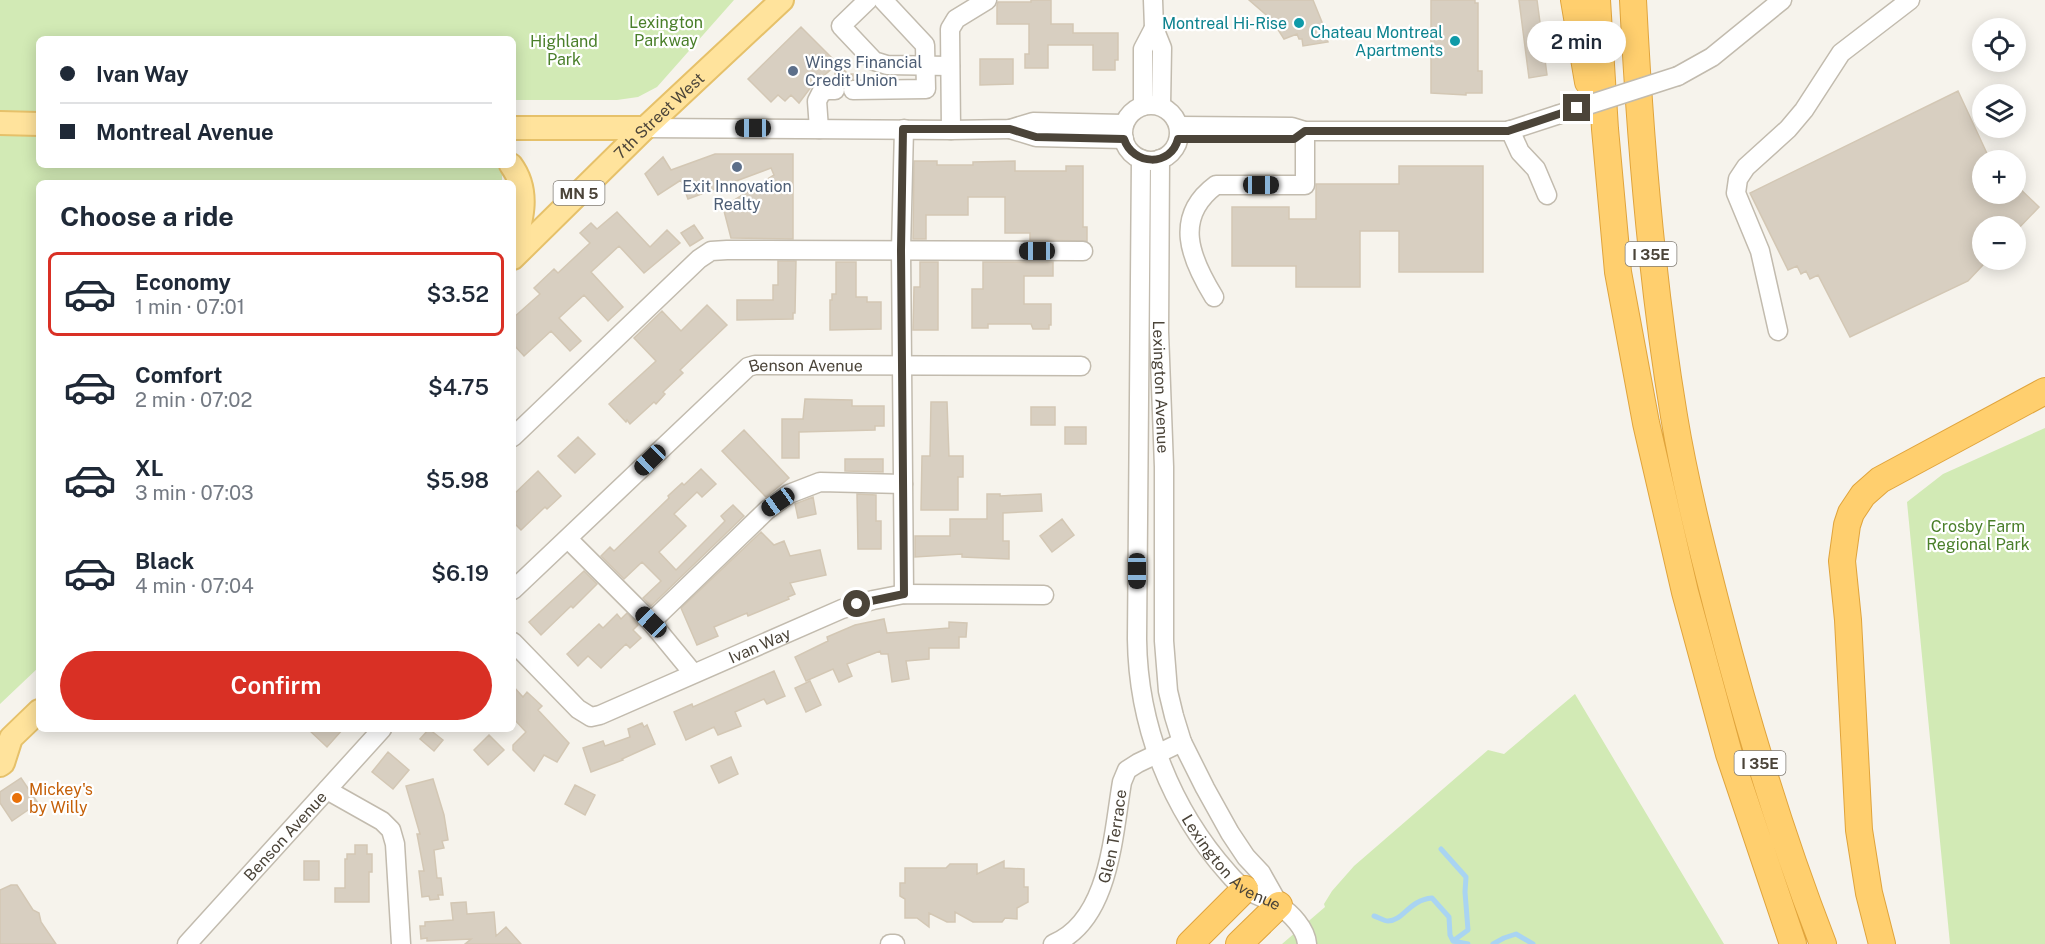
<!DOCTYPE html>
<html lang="en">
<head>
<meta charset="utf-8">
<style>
  :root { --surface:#fff; --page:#f2f2f3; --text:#1f2937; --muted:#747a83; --line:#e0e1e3; --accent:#d93025 }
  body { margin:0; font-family:"Public Sans",sans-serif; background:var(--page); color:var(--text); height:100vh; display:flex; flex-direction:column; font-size:22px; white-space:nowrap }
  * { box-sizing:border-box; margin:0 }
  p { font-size:20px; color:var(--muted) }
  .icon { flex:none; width:33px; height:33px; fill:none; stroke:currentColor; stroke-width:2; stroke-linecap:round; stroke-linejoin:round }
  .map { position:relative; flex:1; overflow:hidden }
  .drawer { position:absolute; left:36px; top:180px; width:480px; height:552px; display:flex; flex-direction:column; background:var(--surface); border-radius:9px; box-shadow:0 3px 15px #0003 }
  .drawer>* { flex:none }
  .hud { position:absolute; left:36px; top:36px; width:480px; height:132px; border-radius:9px; box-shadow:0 3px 15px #0003; display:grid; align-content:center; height:132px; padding:0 24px; background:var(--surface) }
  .tools { position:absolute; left:1972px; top:18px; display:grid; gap:12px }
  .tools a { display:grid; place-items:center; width:54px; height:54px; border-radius:50%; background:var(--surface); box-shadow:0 3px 15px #0003; font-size:30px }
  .end { position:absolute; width:27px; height:27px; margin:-14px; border:8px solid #4b4439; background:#fff; box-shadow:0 0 0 3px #fff }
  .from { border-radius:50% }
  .bubble { position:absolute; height:42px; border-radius:21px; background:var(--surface); box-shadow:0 3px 15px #0003; font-size:20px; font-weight:600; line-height:42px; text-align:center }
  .car { position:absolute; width:18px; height:36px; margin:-18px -9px; border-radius:8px; box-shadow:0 0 4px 2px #0007; background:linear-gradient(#222 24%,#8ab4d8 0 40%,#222 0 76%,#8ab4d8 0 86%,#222 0) }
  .hud b { display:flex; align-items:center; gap:21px; height:57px; font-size:22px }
  .hud b+b { border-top:2px solid var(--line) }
  .hud i { width:15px; height:15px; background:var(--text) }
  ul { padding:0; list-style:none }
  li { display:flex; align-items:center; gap:18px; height:84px; margin:0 12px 9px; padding:0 12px; border:3px solid transparent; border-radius:9px }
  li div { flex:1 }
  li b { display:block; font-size:22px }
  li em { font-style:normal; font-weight:600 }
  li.selected { border-color:var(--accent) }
  li>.icon { width:54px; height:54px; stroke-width:1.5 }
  h2 { padding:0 24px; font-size:27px; line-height:72px }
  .button { display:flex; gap:12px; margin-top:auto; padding:12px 24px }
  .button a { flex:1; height:69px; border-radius:36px; background:var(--accent); color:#fff; font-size:24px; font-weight:600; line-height:69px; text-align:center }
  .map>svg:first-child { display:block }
</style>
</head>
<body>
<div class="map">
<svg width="2045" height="944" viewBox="0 0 2045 944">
  <rect width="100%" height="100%" fill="#f6f3ec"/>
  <path fill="#d2eab5" d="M0,0H734L657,87L638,97L617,100H513V39H39V165H502V183H39V667L0,704Z
    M2045,428V944H1950L1907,502L1943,474Z
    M1575,694L1724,944H1282L1325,907L1324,904L1332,891L1354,866L1488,750L1504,754Z"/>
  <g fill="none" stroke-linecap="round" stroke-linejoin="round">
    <path stroke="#a9d4f2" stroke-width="5" d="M1441,849L1466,877L1465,892L1468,930L1453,941
      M1374,916C1378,917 1384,921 1388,921C1403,921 1409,900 1432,898L1449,917L1450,935L1453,941L1468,944
      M1493,944L1504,938L1516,934L1533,944"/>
  </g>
  <path fill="#d8cfc1" stroke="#d3c7b4" stroke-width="1.5" d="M1031,0H1051V24H1073V33H1118V60H1115V70H1093V45H1048V68H1025V54H1029V24H997V5L998,2H1031Z
    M1249,0H1313L1324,27L1328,42L1303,46L1302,39H1299L1297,34L1284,39L1272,20Z
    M1431,0H1475V3H1478V71H1482V93H1466V95L1431,93Z
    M1519,0H1537L1547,75L1529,78Z
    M801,27L848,74H853V79L844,84L835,79V66L811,87L799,103L791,95L785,101L778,95L771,102L748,79Z
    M980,59H1013V84L980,85Z
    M1958,91L1990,160H1983V194H2016V185L2039,207L2016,231V226H1983V265L1968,281L1850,337L1818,275L1810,279L1806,271L1801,274L1797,266L1788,270L1750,193Z
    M715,154H793V239L731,238L723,207L774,175L771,168L688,199L681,180L658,195L645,174L663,157L671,170Z
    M914,161H937V165H973V162L1015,161V171H1066V166H1083V227H1087V241L1030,240V233H1005V197H968V215H926V239H913Z
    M1399,166H1483V272H1399V231H1360V287H1296V266H1232V207H1289V219H1316V184H1399Z
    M617,212L650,247L667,230L680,243L644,273L619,246L591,272L623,307L608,321L584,295L559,318L581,341L570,351L551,331L524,356L513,344V318L540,294L534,288L554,269L558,273L590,243L580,233L591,223L597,229Z
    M694,225L703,238L690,246L681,233Z
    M778,261H796L795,313H793V319L737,320V300H773V285H778Z
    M836,262H856V297H867V302H881V329L830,330V300H832V294H836Z
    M920,262H938V330H913L914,287H920Z
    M983,262H1053V276H1024V304H1051V325H1049V329H1033L1031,324H988V328H972V289H983Z
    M707,305L727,325L680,370L683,373L663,392L665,394L656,404L654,402L630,424L627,420L626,422L609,404L656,361L634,338L662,311L681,331Z
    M805,399L852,400V406H884V426H875V430L799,432V458H782V419H803Z
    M931,402H947L949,456H963V477H958V510H921L922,456H930Z
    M1031,407H1055V425H1031Z
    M1065,427H1086V444H1065Z
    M744,430L789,478L766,497L722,451Z
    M578,437L595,454L575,473L558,456Z
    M845,459H883V472L845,471Z
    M701,469L716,484L702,497L697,492L674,514L686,526L659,552L676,570L725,521L721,516L733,505L744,516L651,606L643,598L661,581L642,562L624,579L601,556L610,547L614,551L669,498L668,496L682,483L684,485Z
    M538,471L561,496L547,509L545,507L521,530L513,522V495Z
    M857,494L876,495V521H881V549H858Z
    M987,494H1000V496L1041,494L1042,511L1003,513V541H1009V559L962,557V554L915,557V536H950V519H987Z
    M813,497L816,514L798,518L795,504Z
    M1062,519L1074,535L1052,552L1040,536Z
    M761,532L774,545L784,541L790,556L820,550L826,575L790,583L795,594L788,597L789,599L748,616L747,613L714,627L718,636L697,645L681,608Z
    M584,571L597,584L573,608L571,606L541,635L529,622Z
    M627,613L638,625L633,630L641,638L630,648L626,644L601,668L588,656L578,666L567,654L599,624L603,628L617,614L621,619Z
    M884,619L887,633L949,628V622L967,623L966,637H959V648H929V659L906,661L909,679L892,682L888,654H881L880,651L847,664L852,676L839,682L833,669L806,681L795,657L828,641L827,637L855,625Z
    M774,671L785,696L767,704L764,699L735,712L741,726L718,735L714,727L686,740L674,712L692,704L693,707Z
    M810,681L821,705L806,712L795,688Z
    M513,686L523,697L527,692L542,706L538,710L569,743L557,762L544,755L534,771L513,750V745L526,732L513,718Z
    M642,723L644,727L647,725L655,744L622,759L623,760L591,772L583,748L603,741L605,746L630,737L628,729Z
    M308,729H343L327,747Z
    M429,729L443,740L434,751L420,739Z
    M489,735L504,750L488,765L474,750Z
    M388,752L409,770L393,789L372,772Z
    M731,757L738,774L719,783L711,766Z
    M21,778L38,803L12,821L0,803V792Z
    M433,779L444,815L448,840L442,841L444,848L434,850L437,878H441L443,895H438L439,899L430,900L429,896L422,897L419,871H424L417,834H420L406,786Z
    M575,785L595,795L585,815L565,804Z
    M355,845H367V854H372V872H369V902H335V888H345V859H347V854H355Z
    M304,861H319V880H304Z
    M1004,861V868L1024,869V887H1028V902L1017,908V919L1005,918L1002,922H973L955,912V922H947L929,913V927L917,918H905V899L900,896V883H905V868H946L950,864H977V874Z
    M11,885H17L33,910L39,913L41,922L56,944H0V890Z
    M466,902L467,914L494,912L496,936L506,927L521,944H465L471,939L427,941V938L421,939L420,926H425V922L453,920L451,903Z"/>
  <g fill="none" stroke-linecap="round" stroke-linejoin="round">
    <defs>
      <g id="minor">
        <path d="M868,0L841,26L874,61L887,65L950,66"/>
        <path d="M1153,0L1154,28L1162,48L1161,106"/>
        <path d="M1678,76L1712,57L1782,0"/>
        <path d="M853,90L926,89L925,45L883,0"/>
        <circle cx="1151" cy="133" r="28"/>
        <path d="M1143,106V49L1154,28"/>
        <path d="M1179,126L1292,127L1305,131H1508L1557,115"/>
        <path d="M645,128L951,130L1010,129L1033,122L1124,124"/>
        <path d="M819,129L817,101L821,93L827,90H835"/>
        <path d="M904,129L901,250L904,594"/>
        <path d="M1010,129L1036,137L1124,139"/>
        <path d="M951,130L950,29L956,19L987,0"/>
        <path d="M1510,130L1520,152L1536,169L1547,195"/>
        <path id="s1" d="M1141,159L1137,639C1138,726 1171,809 1228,873C1233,879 1239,885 1245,889C1255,896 1268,898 1278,905C1291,913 1306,929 1307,944"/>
        <path id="s2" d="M1160,159L1159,332L1164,467V641L1168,691L1174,716L1182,742L1205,788L1230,833L1246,857L1261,873L1279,905"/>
        <path d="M1214,297C1190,258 1173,217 1216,185H1305V131"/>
        <path d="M1778,331L1760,251L1736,193L1738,179L1746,167L1788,129L1804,110L1841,53L1910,0"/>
        <path d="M513,437L699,259L711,251L727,250L1083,251"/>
        <path d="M568,539L651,622L693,673"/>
        <path id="s3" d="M513,590L748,367L755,365L1081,366"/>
        <path d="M651,622L767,510L789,494L820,482L903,484"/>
        <path id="s4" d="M513,642L578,709L591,717L600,715L842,609L873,600L904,594L1044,595"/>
        <path d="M327,790L382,821L391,830L395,844L401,944"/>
        <path id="s5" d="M187,944L382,729"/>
        <path d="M890,944H895"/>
        <path id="s6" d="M1053,944C1110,921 1113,834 1122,782L1127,770L1138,763L1182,742"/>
      </g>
      <g id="major">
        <path d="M0,123L39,124"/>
        <path d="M513,128H645"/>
        <path d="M511,165C531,192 521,222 513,251"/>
        <path id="s7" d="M513,258L645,128L782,0"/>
        <path d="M0,765L3,763L11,738L39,711"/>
      </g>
      <path id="highway" d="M1574,0L1588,82
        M1597,0L1605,129L1618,272L1646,423L1685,592L1729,754L1793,944
        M1633,0C1640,140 1651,278 1674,416C1685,483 1702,549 1719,615C1748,727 1781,836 1823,944
        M1190,944L1245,889
        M1239,944L1279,905
        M1882,944L1869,893L1859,830L1848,620L1842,561L1847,525L1851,513L1863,495L1880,480L2045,391"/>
    </defs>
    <use href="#minor" stroke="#c2bbae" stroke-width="21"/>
    <use href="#major" stroke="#e6c16a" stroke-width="26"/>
    <use href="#highway" stroke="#e0a43c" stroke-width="28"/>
    <use href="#minor" stroke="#fff" stroke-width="18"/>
    <use href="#major" stroke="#ffe39c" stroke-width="22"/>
    <use href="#highway" stroke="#ffcf6e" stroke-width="26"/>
    <defs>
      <path id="minor-bridge" d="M1557,115L1678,76"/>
    </defs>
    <use href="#minor-bridge" stroke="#c2bbae" stroke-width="21" stroke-linecap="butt"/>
    <use href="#minor-bridge" stroke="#fff" stroke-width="18"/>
  </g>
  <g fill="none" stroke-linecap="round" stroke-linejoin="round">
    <path stroke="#4b4439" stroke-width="8" d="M857,604L904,594L901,250L903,129H1010L1036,137L1124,139C1133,166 1171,167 1178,139H1294L1305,131H1508L1577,108"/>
  </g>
  <g fill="#0f9aa8" stroke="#fff" stroke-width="2">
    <circle cx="1299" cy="23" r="6"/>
    <circle cx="1455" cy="41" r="6"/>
  </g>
  <g fill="#5c6f8a" stroke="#fff" stroke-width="2">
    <circle cx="793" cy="71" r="6"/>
    <circle cx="737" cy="167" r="6"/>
  </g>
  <circle fill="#e8710a" stroke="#fff" stroke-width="2" cx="17" cy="798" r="6"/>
  <g text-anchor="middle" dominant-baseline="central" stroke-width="4.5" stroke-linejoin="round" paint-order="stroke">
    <g fill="#fff" stroke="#817c74" stroke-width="1.5">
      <rect x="553.5" y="181" width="51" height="24" rx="4.5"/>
      <rect x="1625.5" y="242" width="51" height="24" rx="4.5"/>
      <rect x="1734.5" y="751" width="51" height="24" rx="4.5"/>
    </g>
    <g font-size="15" font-weight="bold" fill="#4b4439">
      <text x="579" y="193">MN 5</text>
      <text x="1651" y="254">I 35E</text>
      <text x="1760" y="763">I 35E</text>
    </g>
    <g font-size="16" fill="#4a7f2a" stroke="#fff">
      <text x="666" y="22">Lexington<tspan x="666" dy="18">Parkway</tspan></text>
      <text x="564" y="41">Highland<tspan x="564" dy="18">Park</tspan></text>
      <text x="1978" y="526">Crosby Farm<tspan x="1978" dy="18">Regional Park</tspan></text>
    </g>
    <g font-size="16" fill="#0d838f" stroke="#fff" text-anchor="end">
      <text x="1287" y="23">Montreal Hi-Rise</text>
      <text x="1443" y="32">Chateau Montreal<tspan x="1443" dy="18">Apartments</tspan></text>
    </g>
    <g font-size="16" fill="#4e5e75" stroke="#fff" text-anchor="start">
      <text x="805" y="62">Wings Financial<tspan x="805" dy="18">Credit Union</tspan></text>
      <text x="737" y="186" text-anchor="middle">Exit Innovation<tspan x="737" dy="18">Realty</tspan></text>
    </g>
    <g font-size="16" fill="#4b4439" stroke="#fff">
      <text stroke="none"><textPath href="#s7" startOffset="204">7th Street West</textPath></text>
      <text stroke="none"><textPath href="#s3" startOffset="382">Benson Avenue</textPath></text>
      <text stroke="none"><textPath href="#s2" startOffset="228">Lexington Avenue</textPath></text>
      <text stroke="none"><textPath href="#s4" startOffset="292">Ivan Way</textPath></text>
      <text stroke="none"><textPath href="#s6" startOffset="129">Glen Terrace</textPath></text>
      <text stroke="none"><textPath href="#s5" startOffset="146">Benson Avenue</textPath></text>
      <text stroke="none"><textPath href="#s1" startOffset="732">Lexington Avenue</textPath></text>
    </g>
    <g font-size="16" fill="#c56008" stroke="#fff" text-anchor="start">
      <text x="29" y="789">Mickey's<tspan x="29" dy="18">by Willy</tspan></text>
    </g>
  </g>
</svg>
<div class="tools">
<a><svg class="icon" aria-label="locate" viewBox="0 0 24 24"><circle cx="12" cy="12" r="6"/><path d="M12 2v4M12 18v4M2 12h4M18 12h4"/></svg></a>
<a><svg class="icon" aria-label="layers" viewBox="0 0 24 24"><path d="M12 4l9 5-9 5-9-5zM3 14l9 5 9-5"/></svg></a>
<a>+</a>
<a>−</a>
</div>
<i class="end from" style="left:857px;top:604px"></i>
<i class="end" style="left:1577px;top:108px"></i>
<div class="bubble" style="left:1527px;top:21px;width:99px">2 min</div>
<i class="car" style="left:753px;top:128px;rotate:270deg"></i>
<i class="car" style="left:1261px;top:185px;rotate:90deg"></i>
<i class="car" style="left:1037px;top:251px;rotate:270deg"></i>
<i class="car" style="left:650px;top:460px;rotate:226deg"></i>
<i class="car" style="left:778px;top:502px;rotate:235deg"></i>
<i class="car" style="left:1137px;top:571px;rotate:180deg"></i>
<i class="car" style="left:651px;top:622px;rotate:314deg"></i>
<div class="hud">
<b><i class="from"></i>Ivan Way</b>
<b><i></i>Montreal Avenue</b>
</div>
<section class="drawer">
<h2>Choose a ride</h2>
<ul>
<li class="selected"><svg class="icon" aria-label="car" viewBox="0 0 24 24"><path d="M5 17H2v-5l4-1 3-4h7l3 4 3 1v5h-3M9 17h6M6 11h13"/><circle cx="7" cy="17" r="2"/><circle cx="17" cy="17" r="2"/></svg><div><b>Economy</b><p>1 min · 07:01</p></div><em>$3.52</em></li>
<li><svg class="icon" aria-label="car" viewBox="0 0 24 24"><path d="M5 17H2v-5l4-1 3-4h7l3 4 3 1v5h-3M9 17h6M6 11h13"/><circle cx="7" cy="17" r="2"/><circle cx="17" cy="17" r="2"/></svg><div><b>Comfort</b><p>2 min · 07:02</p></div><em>$4.75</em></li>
<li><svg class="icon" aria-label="car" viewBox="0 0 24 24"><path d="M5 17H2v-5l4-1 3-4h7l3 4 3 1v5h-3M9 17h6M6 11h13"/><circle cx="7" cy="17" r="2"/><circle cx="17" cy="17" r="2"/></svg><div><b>XL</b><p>3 min · 07:03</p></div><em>$5.98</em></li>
<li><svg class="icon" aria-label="car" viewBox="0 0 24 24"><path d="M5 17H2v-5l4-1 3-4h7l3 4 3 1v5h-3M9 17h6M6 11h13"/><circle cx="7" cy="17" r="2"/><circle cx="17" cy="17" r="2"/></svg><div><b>Black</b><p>4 min · 07:04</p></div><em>$6.19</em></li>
</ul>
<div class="button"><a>Confirm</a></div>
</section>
</div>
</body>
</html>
